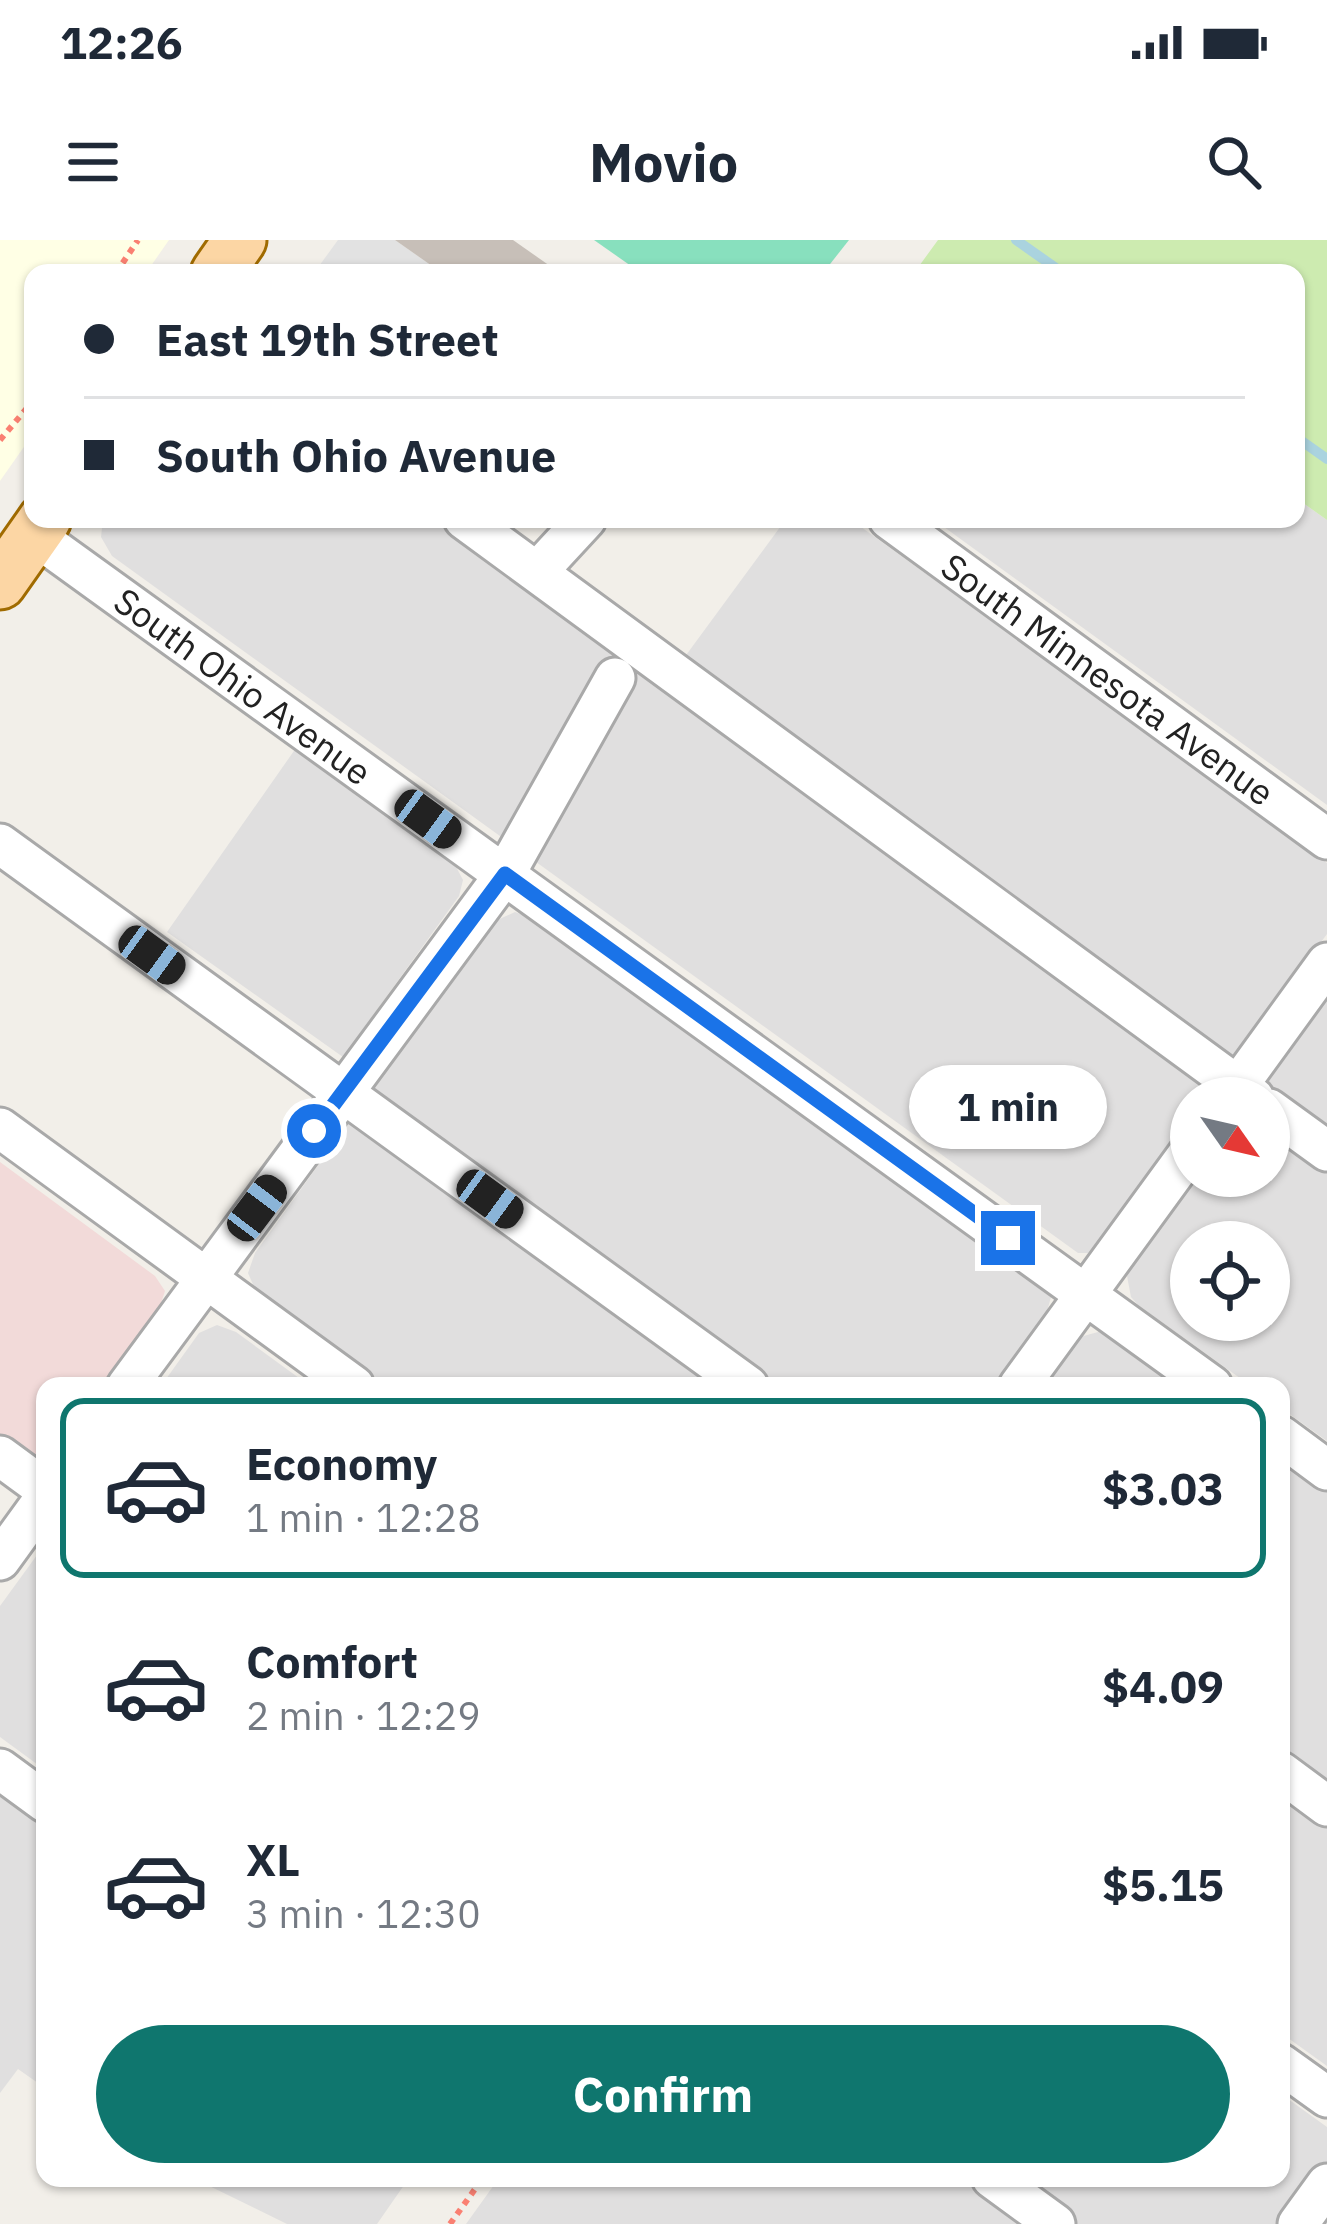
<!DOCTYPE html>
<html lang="en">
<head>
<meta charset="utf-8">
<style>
  :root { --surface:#fff; --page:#f6f6f7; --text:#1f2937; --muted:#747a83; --line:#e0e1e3; --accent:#0f766e }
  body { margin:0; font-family:"IBM Plex Sans",sans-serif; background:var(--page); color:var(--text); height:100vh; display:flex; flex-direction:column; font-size:45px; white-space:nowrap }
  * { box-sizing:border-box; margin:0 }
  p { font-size:39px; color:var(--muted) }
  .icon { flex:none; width:66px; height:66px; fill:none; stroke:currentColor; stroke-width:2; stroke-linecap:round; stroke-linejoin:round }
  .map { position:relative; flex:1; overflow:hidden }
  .details { position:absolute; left:36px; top:1137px; width:1254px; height:810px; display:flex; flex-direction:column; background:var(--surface); border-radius:24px; box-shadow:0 3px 9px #0004 }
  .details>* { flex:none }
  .hud { position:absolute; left:24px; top:24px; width:1281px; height:264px; border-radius:24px; box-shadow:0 3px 9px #0004; display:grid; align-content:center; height:264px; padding:0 60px; background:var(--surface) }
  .needle { width:78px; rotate:124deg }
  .tools { position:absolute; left:1170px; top:837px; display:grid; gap:24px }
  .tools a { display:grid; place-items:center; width:120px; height:120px; border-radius:50%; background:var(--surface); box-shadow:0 3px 9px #0004; font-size:60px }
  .end { position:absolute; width:54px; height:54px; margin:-27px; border:15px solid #1a73e8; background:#fff; box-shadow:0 0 0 6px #fff }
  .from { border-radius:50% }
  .bubble { position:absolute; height:84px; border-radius:42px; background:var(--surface); box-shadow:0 3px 9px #0004; font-size:39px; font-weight:700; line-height:84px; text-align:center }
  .car { position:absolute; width:36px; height:72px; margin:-36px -18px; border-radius:15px; box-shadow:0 0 9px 3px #0007; background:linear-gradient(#222 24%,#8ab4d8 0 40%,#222 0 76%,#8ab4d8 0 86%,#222 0) }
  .hud b { display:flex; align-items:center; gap:42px; height:114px; font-size:45px }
  .hud b+b { border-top:3px solid var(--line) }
  .hud i { width:30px; height:30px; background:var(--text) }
  ul { padding:21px 0 0; list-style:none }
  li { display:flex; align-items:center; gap:36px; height:180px; margin:0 24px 18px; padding:0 36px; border:6px solid transparent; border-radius:24px }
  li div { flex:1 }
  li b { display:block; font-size:45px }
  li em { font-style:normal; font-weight:700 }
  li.current { border-color:var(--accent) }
  li>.icon { width:108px; height:108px; stroke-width:1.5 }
  .action { display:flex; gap:24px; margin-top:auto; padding:24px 60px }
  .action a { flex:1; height:138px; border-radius:72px; background:var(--accent); color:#fff; font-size:48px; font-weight:700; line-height:138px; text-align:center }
  .status { display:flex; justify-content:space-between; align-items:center; height:84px; padding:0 60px; background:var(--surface); direction:ltr }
  .status svg { height:33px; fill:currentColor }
  header { display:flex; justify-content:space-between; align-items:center; height:156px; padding:0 60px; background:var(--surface); font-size:54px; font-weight:700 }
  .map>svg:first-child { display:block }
</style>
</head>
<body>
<div class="status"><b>12:26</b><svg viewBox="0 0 49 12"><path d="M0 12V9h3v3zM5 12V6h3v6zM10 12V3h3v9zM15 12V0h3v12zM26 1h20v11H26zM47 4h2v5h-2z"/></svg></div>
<header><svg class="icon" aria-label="menu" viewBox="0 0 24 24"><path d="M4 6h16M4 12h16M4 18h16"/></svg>Movio<svg class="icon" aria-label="search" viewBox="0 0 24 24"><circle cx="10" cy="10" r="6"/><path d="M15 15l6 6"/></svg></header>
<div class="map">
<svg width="1327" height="1984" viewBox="0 0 1327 1984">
  <rect width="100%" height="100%" fill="#f2efe9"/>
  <path fill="#e0dfdf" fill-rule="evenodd" d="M1296,258L1327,280V565L933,279H1296Z
    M103,279H484L681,422L786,279H850L1327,623V694L1205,858H1191V877L1097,1004L1088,1013H1078L112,316L101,297Z
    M296,508L453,621L463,640L459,656L343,817L167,692Z
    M515,672L536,680L1044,1047L1051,1057L1046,1075L995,1146H388L255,1049L248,1033L255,1013L493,682Z
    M1327,757V1201L1281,1168V1146H1251L1138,1065L1131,1057L1127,1036L1132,1024L1196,936H1269V858H1253ZM1191,1002H1269V1080H1191Z
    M217,1085L236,1092L310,1146H161L199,1093Z
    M1098,1092L1109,1094L1183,1146H1044L1080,1097Z
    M1281,1216L1327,1250V1826L1281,1793Z
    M45,1304V1530L0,1497V1366Z
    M0,1553L45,1586V1848L18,1829L0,1853Z
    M1281,1854L1327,1887V1984H466L499,1938H1281Z
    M193,1938H409L377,1984H287Z"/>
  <path fill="#f2dad9" d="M0,922L155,1036L165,1051L159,1069L103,1146H45V1228L0,1226Z"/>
  <path fill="#ffffe5" d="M0,0H169L146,33H33V194L0,241Z"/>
  <path fill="#cdebb0" d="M938,0H1327V280L1296,258V33H983L970,24L963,33H914Z"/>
  <path fill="#88e0be" d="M594,0H849L823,33H641Z"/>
  <path fill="#e2e2e2" d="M338,0H395L442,33H314Z"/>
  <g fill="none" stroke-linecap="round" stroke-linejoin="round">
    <path stroke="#aad3df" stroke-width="10" d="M1016,0L1063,33
      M1296,197L1327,219"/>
  </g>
  <path fill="#c7bfb8" d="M395,0H513L560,33H442Z"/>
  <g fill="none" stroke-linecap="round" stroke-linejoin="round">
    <defs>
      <path id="minor" d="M464,279L1254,858
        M889,279L1327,599
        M34,295L1212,1146
        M537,332L586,279
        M0,604L748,1146
        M1229,858L1327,723
        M1269,869L1327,911
        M0,888L354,1146
        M127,1146L505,634L615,438
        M1019,1146L1191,910
        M1281,1196L1327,1230
        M0,1216L45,1249
        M0,1320L45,1258
        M0,1529L45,1562
        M1281,1532L1327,1566
        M1281,1824L1327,1857
        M992,1938L1055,1984
        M1298,1984L1327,1944"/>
      <path id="major" d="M217,33L240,0
        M0,343L45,279"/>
    </defs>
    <use href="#minor" stroke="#a9a9a9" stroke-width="45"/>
    <use href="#major" stroke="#a06b00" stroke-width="57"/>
    <path stroke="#fa8072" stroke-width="6" stroke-dasharray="6 6" stroke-linecap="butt" d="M116,33L138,0
      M0,200L33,161
      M450,1984L483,1938"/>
    <use href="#minor" stroke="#fff" stroke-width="39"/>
    <use href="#major" stroke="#fcd6a4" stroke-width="51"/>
  </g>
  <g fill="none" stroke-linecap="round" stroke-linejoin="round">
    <path stroke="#1a73e8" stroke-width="15" d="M314,891L505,634L1008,998"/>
  </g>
  <g text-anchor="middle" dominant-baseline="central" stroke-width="9" stroke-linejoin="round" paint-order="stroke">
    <g font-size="36" fill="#222" stroke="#fff">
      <text transform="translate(1108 439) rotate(36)">South Minnesota Avenue</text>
      <text transform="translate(243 446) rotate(36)">South Ohio Avenue</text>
    </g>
  </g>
</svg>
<div class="tools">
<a><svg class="needle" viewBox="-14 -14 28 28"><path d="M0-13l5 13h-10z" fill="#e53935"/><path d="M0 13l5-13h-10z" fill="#747a83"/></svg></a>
<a><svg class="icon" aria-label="locate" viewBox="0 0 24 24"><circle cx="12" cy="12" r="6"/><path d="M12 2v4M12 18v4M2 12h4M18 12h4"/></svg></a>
</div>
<i class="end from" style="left:314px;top:891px"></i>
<i class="end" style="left:1008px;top:998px"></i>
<div class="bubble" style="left:909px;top:825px;width:198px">1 min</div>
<i class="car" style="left:428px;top:579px;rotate:126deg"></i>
<i class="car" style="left:152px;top:715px;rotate:126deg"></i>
<i class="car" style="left:490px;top:959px;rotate:126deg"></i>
<i class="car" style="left:257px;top:968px;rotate:37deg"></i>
<div class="hud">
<b><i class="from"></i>East 19th Street</b>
<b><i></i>South Ohio Avenue</b>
</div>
<section class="details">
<ul>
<li class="current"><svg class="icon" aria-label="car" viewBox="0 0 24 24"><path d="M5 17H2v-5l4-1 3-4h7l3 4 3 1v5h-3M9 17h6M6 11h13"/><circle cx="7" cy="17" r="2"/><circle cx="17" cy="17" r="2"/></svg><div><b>Economy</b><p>1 min · 12:28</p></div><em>$3.03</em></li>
<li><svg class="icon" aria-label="car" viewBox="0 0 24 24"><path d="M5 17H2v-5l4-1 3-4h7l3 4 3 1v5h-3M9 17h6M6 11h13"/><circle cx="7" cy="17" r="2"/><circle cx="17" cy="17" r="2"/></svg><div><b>Comfort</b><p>2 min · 12:29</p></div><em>$4.09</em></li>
<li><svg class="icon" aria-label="car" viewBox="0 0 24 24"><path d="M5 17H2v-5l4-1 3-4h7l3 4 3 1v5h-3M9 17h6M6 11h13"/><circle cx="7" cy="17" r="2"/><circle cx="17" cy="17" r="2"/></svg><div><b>XL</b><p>3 min · 12:30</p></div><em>$5.15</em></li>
</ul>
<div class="action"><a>Confirm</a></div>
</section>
</div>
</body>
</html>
